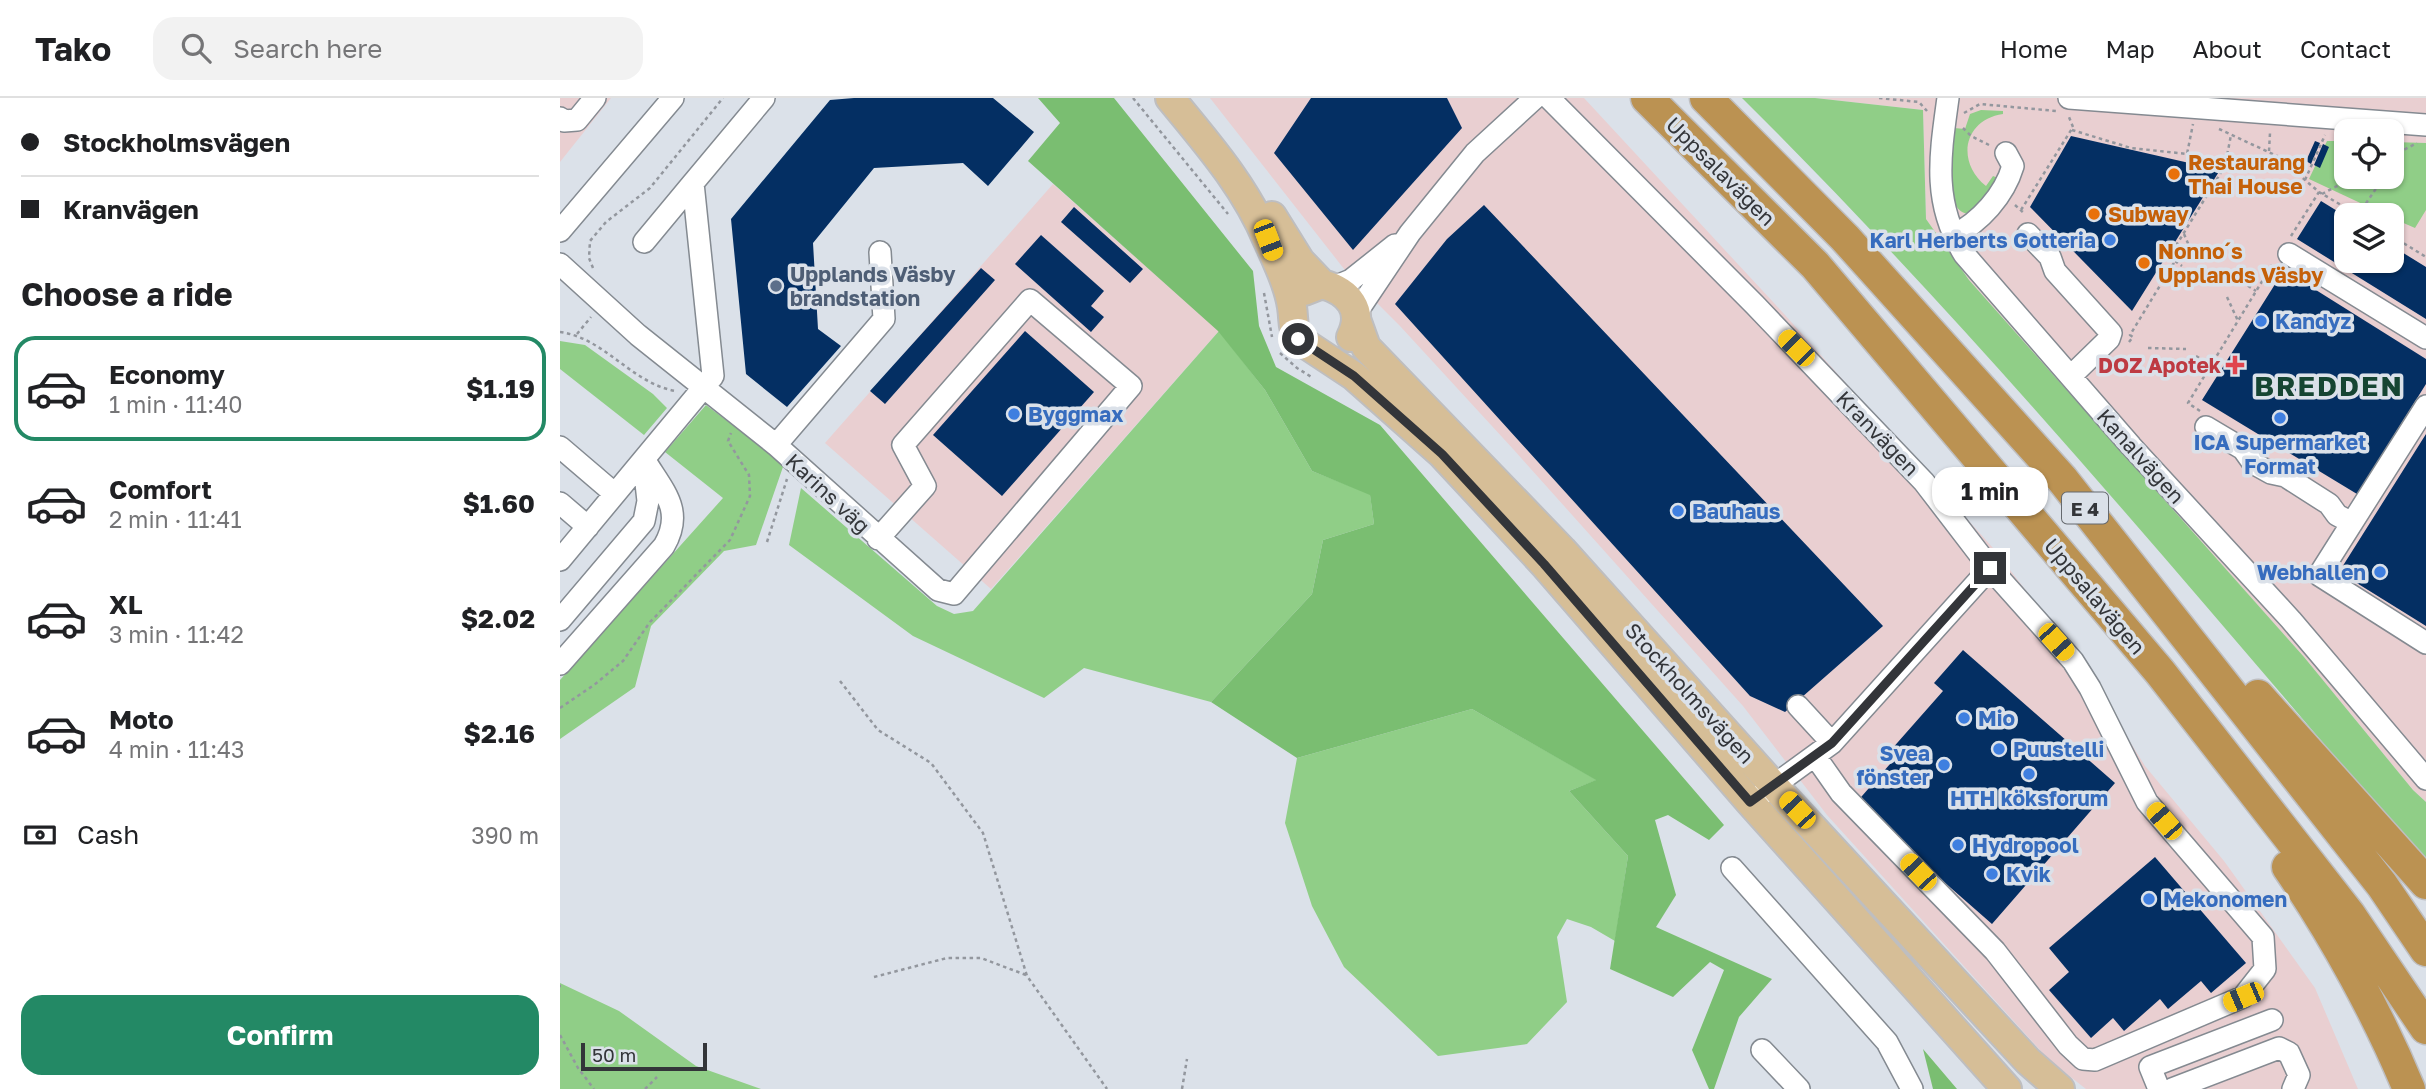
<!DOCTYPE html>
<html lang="en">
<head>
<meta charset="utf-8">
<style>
  :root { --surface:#fff; --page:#f2f2f2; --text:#202124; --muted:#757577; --line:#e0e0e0; --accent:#238965 }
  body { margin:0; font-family:"Golos Text",sans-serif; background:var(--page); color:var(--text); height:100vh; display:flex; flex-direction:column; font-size:26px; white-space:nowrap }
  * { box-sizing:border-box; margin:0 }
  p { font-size:23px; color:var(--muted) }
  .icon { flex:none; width:38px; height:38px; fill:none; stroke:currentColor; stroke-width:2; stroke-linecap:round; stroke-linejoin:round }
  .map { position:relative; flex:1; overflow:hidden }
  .drawer { display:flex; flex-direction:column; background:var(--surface); width:560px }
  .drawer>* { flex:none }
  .banner { display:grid; align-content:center; height:154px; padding:0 21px; background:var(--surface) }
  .fabs { position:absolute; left:1774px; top:21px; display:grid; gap:14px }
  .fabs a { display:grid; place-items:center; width:70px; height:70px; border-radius:14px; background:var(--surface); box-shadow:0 2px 5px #0004; font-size:35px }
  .scale { position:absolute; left:21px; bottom:18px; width:126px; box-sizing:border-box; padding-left:7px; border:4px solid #333539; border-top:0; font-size:19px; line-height:24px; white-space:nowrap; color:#333539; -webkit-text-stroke:5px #dbe1e9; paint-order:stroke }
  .end { position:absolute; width:32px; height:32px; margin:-16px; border:9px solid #333539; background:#fff; box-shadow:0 0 0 4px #fff }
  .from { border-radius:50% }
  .bubble { position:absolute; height:49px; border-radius:21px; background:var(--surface); box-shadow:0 2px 5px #0004; font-size:23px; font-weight:700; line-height:49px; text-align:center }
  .car { position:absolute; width:21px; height:42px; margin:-21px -10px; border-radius:9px; box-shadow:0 0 5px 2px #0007; background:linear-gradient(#f5c518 24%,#345 0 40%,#f5c518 0 76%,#345 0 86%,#f5c518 0) }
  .banner b { display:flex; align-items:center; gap:24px; height:66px; font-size:26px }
  .banner b+b { border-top:2px solid var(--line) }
  .banner i { width:18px; height:18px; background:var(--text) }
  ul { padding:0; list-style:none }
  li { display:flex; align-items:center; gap:21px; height:105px; margin:0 14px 10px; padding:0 7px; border:4px solid transparent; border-radius:21px }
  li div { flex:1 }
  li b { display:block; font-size:26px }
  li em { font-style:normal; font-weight:700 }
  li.selected { border-color:var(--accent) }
  li>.icon { width:63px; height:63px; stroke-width:1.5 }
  h2 { padding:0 21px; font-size:32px; line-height:84px }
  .pay { display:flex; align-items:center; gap:18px; height:77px; padding:0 21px; font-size:26px }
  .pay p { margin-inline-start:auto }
  .cta { display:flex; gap:14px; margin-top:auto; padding:14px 21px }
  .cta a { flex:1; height:80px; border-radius:21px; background:var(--accent); color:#fff; font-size:28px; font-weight:700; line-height:80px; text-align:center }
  header { display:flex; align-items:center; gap:42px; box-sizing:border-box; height:98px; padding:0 35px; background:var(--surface); border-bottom:2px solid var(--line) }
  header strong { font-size:33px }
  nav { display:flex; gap:38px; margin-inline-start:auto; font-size:24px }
  .search { width:490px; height:63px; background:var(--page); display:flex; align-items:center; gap:18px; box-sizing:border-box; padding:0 24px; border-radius:21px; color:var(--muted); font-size:26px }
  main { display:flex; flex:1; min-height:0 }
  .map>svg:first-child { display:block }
</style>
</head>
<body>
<header>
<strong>Tako</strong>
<div class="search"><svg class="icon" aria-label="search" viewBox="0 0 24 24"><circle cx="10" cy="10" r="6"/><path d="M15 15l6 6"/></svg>Search here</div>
<nav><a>Home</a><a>Map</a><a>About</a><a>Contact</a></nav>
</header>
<main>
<section class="drawer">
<div class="banner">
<b><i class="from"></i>Stockholmsvägen</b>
<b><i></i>Kranvägen</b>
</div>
<h2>Choose a ride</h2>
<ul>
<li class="selected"><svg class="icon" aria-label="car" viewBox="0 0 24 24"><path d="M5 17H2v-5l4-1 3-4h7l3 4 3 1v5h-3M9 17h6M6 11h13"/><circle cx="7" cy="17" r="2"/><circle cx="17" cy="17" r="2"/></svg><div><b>Economy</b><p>1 min · 11:40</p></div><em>$1.19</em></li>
<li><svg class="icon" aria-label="car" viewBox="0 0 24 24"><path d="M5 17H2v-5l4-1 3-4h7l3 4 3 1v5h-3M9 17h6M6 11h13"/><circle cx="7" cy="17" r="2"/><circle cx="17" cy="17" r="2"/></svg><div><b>Comfort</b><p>2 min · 11:41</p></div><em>$1.60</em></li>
<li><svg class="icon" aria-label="car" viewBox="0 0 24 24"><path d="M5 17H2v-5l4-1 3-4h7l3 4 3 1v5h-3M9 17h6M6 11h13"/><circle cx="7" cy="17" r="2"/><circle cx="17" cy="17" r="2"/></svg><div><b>XL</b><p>3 min · 11:42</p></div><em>$2.02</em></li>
<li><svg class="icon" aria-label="car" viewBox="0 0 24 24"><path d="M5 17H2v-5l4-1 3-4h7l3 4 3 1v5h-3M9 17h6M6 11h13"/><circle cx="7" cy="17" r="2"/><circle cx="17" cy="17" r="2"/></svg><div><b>Moto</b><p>4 min · 11:43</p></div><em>$2.16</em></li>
</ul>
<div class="pay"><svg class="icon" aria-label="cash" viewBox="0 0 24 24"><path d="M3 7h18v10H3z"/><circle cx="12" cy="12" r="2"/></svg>Cash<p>390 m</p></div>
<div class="cta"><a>Confirm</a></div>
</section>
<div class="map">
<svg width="1866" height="991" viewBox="0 0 1866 991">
  <rect width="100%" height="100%" fill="#dbe1e9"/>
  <path fill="#e9cfd1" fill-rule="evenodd" d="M0,0H51L0,64Z
    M650,0H1024L1225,217L1433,450L1518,560L1585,668L1664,763L1755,890L1798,991H1526L1489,962L1267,717L1183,608L954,352L840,228L788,176Z
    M1255,0H1866V704L1853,692L1744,559L1409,182L1366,121L1363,12ZM1787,33H1832V79H1787ZM1787,117H1832V163H1787Z
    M493,86L659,233L431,491L265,345Z"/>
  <path fill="#90ce87" d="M1182,0H1255L1363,12L1366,121L1409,182L1744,559L1853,692L1866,704V765C1643,506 1425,241 1182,0Z
    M1421,12L1443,13V16C1403,22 1396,64 1426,88L1433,78L1438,80L1410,116C1380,115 1392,49 1394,30L1405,31L1410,16Z
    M1767,43H1787V79H1832V44L1866,45V112L1855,130L1832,120V117H1826L1749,81Z
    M659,233L705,292L752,373L810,396L814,426L763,442L752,496L651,604L524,570L484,600L353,538L229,447L241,390L377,508L394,516L413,513Z
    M0,243L25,247L93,296L107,310L84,337L0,271Z
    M146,307L224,366L196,447L164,453L91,528L75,589L0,641V582L163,400L105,354Z
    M912,611L1037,682L1009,693L1068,758L1055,843L1031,829L1007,821L997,839L1007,904L967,946L878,958L784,869L752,808L725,725L737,660Z
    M0,885L59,913L136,968L201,991H0Z"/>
  <path fill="#7abe71" d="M478,0H554L693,173L699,228L716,269L820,327L1164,727L1149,742L1108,717L1095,722L1116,797L1096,829L1212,881L1179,919L1154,991H1149L1132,952L1164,872L1150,864L1113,899L1050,871L1068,758L1009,693L1036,682L912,611L737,660L651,604L752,496L763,442L814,426L810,397L752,373L705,292L658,233L468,63L500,25Z
    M1363,951L1397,991H1373Z"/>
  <path fill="#042f63" d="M294,0H433L474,34L428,88L403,65L314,70L253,145L258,231L281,248L227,309L186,276L171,121L270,2Z
    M751,0H887L902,30L793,152L714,55Z
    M1511,38L1660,72L1572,213L1470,109Z
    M1755,43L1760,45L1751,66L1746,63Z
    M1763,46L1769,49L1760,70L1754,67Z
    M1761,103L1787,119V163H1832V148L1866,169V221L1737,141Z
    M924,107L1323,528L1225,614L1190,598L835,206L887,141Z
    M514,109L583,171L570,185L501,124Z
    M481,137L544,193L531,208L544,219L531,234L455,166Z
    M421,170L435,182L325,306L310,293Z
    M1724,172L1866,261V286L1797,396L1642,302Z
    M465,233L534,294L442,398L373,337Z
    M1866,336V528L1779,474Z
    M1403,552L1555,685L1432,826L1295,706L1330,666L1323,661L1383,593L1374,585Z
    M1595,759L1686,865L1651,895L1641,883L1608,911L1600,901L1564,933L1553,920L1531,940L1489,892L1509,874L1489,850Z"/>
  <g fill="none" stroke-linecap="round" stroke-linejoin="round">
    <defs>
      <path id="minor" d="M989,0L1195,207L1364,384L1430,470L1272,645L1202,696
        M1388,0C1380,58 1372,104 1404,156L1571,348L1731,522L1866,681
        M1509,0L1866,27
        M0,20L4,23L17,22L35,0
        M0,133L113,0
        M1468,136L1490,159L1495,173L1551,235L1549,241L1511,278
        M1393,138C1420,124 1444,98 1453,68L1446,55
        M84,144L133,85
        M1729,156L1866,240
        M0,166L78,237L216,347L378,492L394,496L571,288L470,202L343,347L365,388L318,441
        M774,189L791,182L835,147
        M797,214L850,135L915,55L975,0
        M1866,308L1759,477L1866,545
        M1646,329L1683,351L1693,365L1711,375L1725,378L1769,406L1777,417L1792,425
        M216,347L324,221L320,154
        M0,349L55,396
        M0,405L28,429
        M0,462L153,278L133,85L204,0
        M0,522L84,423L88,403L84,367
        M0,566L104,448C125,412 103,393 84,361
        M1238,608L1272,645
        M1255,658L1281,695L1435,853L1508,947L1523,961L1535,962L1683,899L1705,871L1703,839L1587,704L1530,590L1513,563L1430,470
        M1172,770L1327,944L1352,991
        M1202,952L1239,991
        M1599,991L1590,969L1712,922
        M1612,991L1719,950L1729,955L1739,977L1733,991"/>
      <path id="major" d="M610,0C647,45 685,88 708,143C717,163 729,188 732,209C734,222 732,229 738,241L794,278L882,356L984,466L1190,704L1447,991
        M712,118L740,163L762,186
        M744,193L762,186C788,193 805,212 791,239
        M797,224L806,249L1002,452L1214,688L1468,963L1500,991"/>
      <path id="highway" d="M1087,0L1255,167L1600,574L1789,816L1866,930
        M1146,0L1285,140L1502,381L1822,787L1866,852
        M1698,598L1866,785
        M1728,769C1774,836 1818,916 1849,991"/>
    </defs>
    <use href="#minor" stroke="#848a91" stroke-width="24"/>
    <use href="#major" stroke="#bebec0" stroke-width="32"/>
    <use href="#highway" stroke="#bebec0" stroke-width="35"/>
    <path stroke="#93979e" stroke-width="2.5" stroke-dasharray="3.5 3.5" stroke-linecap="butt" d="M573,0L668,116
      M1319,0L1359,4L1367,13
      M1404,15L1420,6L1496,13
      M1403,30L1411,38L1429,47
      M1659,31L1717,58L1759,94L1798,117
      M1512,32L1571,50L1627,56L1633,26
      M1709,53L1710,35
      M1832,58L1857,45
      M1745,82L1765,37
      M1762,96L1794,79
      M1455,107L1465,116
      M1461,112L1513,29L1509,19
      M1798,117L1824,79
      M1624,136L1636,164
      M1731,138L1759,94
      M1832,138L1866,159
      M1615,163L1622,168
      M33,170L29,160L30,143L46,124L90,90L163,0
      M1636,176H1668
      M1682,184L1696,193
      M704,195L712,239
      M1667,199L1678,223
      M0,234C45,240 72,286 116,293
      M17,236L31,219
      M1569,244L1573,239L1570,237L1615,163L1617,146L1665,68L1671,37
      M1588,250L1626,251
      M720,255L737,270L753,280
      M1636,258L1651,267
      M1640,313L1628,305L1712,167
      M207,444L227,381
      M280,583L318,632L371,665L423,735L467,878L547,991
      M0,610L34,587L63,563L90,524L170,442L190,398L189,377L168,343L171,335
      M314,879L387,860H421L466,877
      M0,888H1
      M0,937L18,970L34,991
      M85,991L97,979
      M622,991L627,961"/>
    <use href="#minor" stroke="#fff" stroke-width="21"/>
    <use href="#major" stroke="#d6be97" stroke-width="28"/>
    <use href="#highway" stroke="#bb9252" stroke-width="32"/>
  </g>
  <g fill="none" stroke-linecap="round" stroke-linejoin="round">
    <path stroke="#333539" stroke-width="9" d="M738,241L794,278L882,356L984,466L1190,704L1272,645L1430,470"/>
  </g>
  <g fill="#e8710a" stroke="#dbe1e9" stroke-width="2.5">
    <circle cx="1614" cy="76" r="7"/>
    <circle cx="1534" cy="116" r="7"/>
    <circle cx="1584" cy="165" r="7"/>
  </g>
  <g fill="#3f7fe0" stroke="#dbe1e9" stroke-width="2.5">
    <circle cx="1550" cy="142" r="7"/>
    <circle cx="1701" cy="223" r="7"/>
    <circle cx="454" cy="316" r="7"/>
    <circle cx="1720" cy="320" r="7"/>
    <circle cx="1118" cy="413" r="7"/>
    <circle cx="1820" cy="474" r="7"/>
    <circle cx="1404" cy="620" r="7"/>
    <circle cx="1439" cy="651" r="7"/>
    <circle cx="1384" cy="667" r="7"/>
    <circle cx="1469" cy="676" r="7"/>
    <circle cx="1398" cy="747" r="7"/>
    <circle cx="1432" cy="776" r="7"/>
    <circle cx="1589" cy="801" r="7"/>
  </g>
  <circle fill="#5c6f8a" stroke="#dbe1e9" stroke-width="2.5" cx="216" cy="188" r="7"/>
  <path fill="#e0444e" stroke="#dbe1e9" stroke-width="2.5" d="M1671.5 256.5h7v7h7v7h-7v7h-7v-7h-7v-7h7z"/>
  <g text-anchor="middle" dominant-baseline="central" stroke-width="7" stroke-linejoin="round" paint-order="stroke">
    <rect fill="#dbe1e9" stroke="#65696e" stroke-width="2" x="1502" y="394.5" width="46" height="31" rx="5"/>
    <g font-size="19" font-weight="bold" fill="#333539">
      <text x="1525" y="410">E 4</text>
    </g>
    <g font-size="21" font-weight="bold" fill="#c56008" stroke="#dbe1e9" text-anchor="start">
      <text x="1628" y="64">Restaurang<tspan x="1628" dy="24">Thai House</tspan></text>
      <text x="1548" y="116">Subway</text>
      <text x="1598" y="153">Nonno´s<tspan x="1598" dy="24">Upplands Väsby</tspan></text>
    </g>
    <g font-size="21" fill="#333539" stroke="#dbe1e9">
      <text transform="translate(1161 73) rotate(45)">Uppsalavägen</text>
      <text transform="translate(1318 335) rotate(46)">Kranvägen</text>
      <text transform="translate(1581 358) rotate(48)">Kanalvägen</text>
      <text transform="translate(268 395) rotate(43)">Karins väg</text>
      <text transform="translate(1535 498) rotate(50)">Uppsalavägen</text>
      <text transform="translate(1130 595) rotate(48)">Stockholmsvägen</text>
    </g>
    <g font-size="21" font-weight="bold" fill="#366cbe" stroke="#dbe1e9" text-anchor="start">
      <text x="1536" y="142" text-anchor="end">Karl Herberts Gotteria</text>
      <text x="1715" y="223">Kandyz</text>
      <text x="468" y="316">Byggmax</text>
      <text x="1720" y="344" text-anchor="middle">ICA Supermarket<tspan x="1720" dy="24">Format</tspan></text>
      <text x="1132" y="413">Bauhaus</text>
      <text x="1806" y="474" text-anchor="end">Webhallen</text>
      <text x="1418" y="620">Mio</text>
      <text x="1453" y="651">Puustelli</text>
      <text x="1370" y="655" text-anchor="end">Svea<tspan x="1370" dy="24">fönster</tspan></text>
      <text x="1469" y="700" text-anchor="middle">HTH köksforum</text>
      <text x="1412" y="747">Hydropool</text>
      <text x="1446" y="776">Kvik</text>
      <text x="1603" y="801">Mekonomen</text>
    </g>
    <g font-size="21" font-weight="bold" fill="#4e5e75" stroke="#dbe1e9" text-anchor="start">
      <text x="230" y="176">Upplands Väsby<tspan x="230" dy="24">brandstation</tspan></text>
    </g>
    <g font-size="21" font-weight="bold" fill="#be3a42" stroke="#dbe1e9" text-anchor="end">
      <text x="1661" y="267">DOZ Apotek</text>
    </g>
    <g font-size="28" font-weight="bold" letter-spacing="2" fill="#164532" stroke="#dbe1e9">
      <text x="1769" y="287">BREDDEN</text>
    </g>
  </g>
</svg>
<div class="fabs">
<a><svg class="icon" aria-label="locate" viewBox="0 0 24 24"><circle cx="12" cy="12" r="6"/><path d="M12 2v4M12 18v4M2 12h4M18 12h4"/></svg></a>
<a><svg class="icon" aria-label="layers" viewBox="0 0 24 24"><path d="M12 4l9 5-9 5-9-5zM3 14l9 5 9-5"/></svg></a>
</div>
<div class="scale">50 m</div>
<i class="end from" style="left:738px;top:241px"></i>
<i class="end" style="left:1430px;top:470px"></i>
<div class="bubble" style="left:1372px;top:369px;width:116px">1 min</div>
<i class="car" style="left:708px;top:142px;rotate:159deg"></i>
<i class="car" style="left:1236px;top:250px;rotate:315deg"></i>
<i class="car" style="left:1496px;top:544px;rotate:138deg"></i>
<i class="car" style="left:1237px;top:712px;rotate:317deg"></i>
<i class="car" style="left:1604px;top:723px;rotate:319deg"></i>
<i class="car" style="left:1358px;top:774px;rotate:316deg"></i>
<i class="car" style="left:1683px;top:899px;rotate:247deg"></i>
</div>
</main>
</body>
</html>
